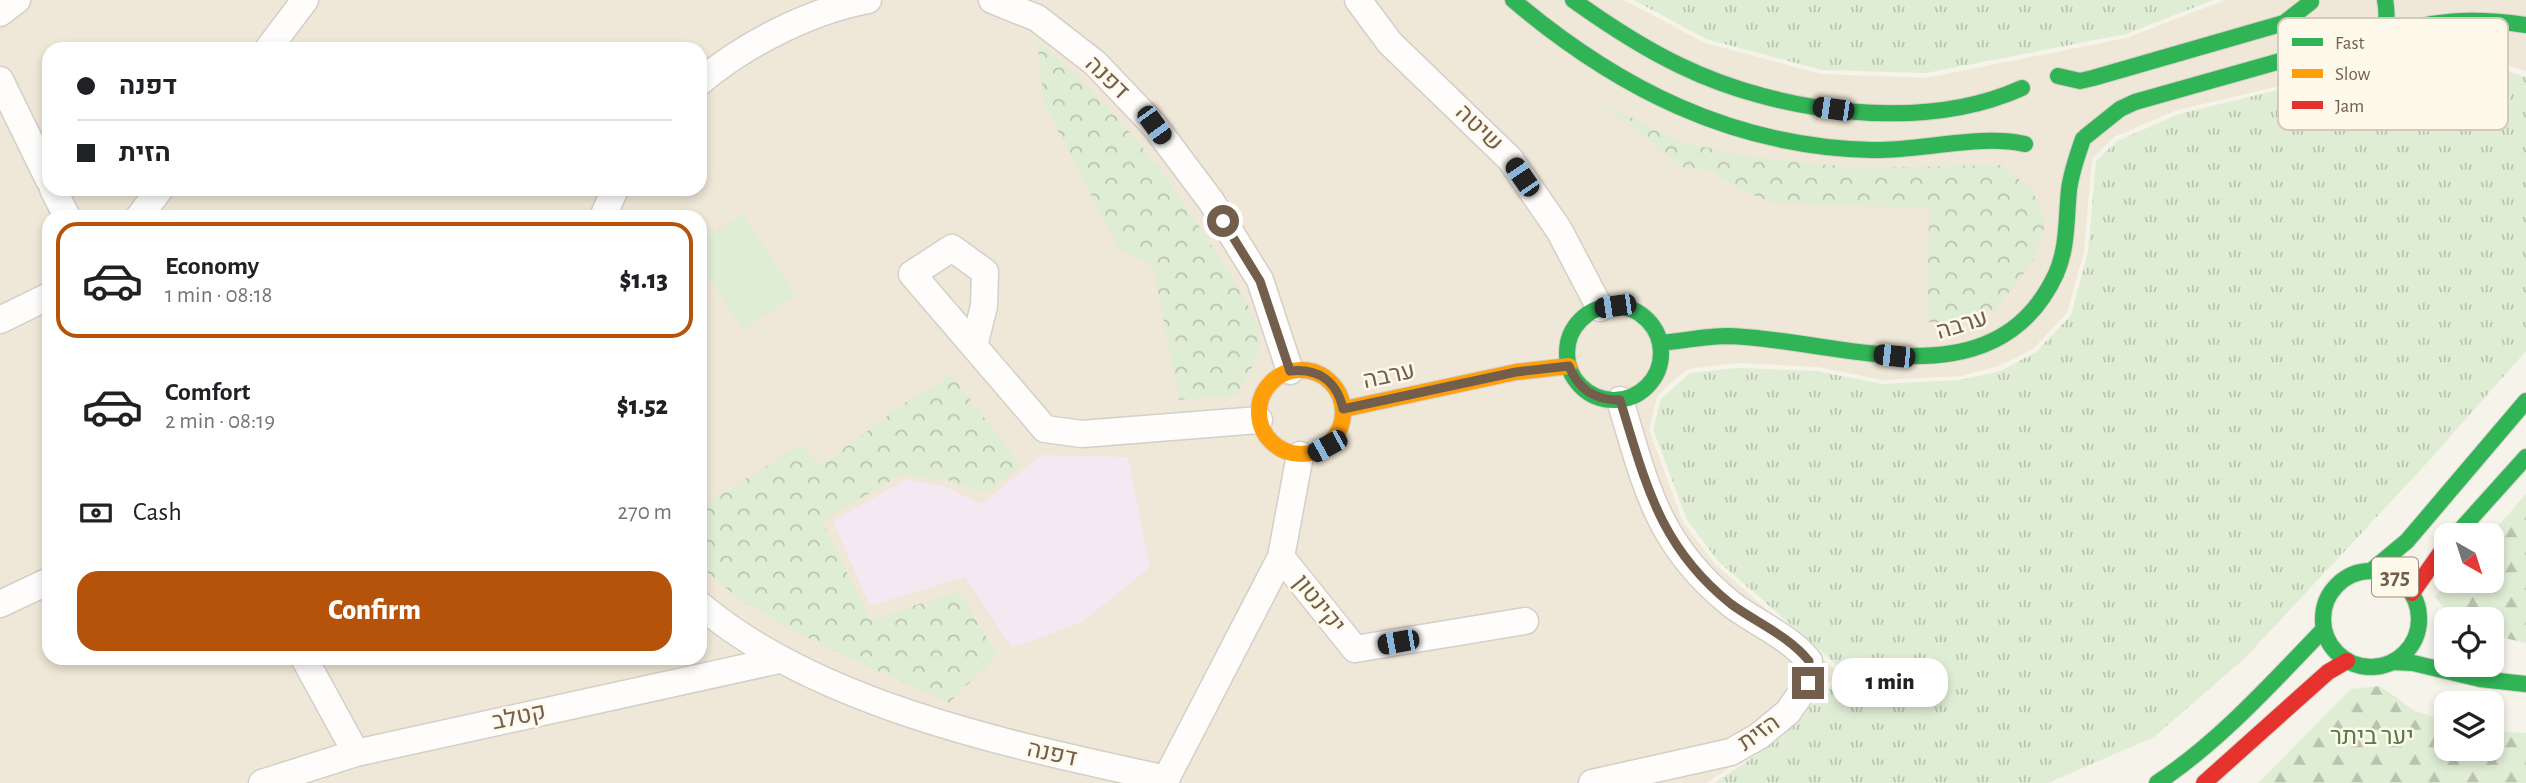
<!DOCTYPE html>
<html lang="en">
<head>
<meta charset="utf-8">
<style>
  :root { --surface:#fff; --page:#f2f2f2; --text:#202124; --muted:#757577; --line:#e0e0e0; --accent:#b45309 }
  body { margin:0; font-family:"Alegreya Sans",Heebo,sans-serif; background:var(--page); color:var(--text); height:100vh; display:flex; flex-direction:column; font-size:26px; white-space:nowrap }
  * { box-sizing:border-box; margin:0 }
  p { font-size:23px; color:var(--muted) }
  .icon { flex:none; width:38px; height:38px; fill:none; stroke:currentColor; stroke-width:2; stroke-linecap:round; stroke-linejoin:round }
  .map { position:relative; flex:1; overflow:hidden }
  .side { position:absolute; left:42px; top:210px; width:665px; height:455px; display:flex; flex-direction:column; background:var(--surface); border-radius:21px; box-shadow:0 4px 10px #0003 }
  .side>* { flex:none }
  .top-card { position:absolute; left:42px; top:42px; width:665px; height:154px; border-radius:21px; box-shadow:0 4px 10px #0003; display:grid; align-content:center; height:154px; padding:0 35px; background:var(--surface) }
  .needle { width:46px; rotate:141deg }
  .tools { position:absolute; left:2434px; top:523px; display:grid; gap:14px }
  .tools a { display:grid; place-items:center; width:70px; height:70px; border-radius:14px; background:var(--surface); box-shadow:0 4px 10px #0003; font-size:35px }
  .end { position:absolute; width:32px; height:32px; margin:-16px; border:9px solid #735e4b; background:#fff; box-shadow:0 0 0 4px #fff }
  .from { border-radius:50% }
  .bubble { position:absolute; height:49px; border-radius:21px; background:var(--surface); box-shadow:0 4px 10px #0003; font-size:23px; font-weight:800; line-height:49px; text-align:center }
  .car { position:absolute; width:21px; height:42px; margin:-21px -10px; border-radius:9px; box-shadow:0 0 5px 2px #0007; background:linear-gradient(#222 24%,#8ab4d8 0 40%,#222 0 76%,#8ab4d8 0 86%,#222 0) }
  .top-card b { display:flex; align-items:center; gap:24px; height:66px; font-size:26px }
  .top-card b+b { border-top:2px solid var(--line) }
  .top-card i { width:18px; height:18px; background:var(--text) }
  ul { padding:12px 0 0; list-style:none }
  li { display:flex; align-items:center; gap:21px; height:116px; margin:0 14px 10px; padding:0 21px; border:4px solid transparent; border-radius:21px }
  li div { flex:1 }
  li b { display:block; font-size:26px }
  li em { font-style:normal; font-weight:800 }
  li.on { border-color:var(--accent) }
  li>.icon { width:63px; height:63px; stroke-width:1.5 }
  .pay { display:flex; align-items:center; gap:18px; height:77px; padding:0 35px; font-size:26px }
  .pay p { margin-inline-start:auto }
  .action { display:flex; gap:14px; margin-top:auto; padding:14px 35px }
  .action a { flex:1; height:80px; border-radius:21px; background:var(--accent); color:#fff; font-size:28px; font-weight:800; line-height:80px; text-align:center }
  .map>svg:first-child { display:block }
</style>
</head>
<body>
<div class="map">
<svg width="2526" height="783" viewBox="0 0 2526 783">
  <defs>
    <pattern id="grass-tufts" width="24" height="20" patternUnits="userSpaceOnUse" patternTransform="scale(1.75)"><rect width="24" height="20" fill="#e0edd5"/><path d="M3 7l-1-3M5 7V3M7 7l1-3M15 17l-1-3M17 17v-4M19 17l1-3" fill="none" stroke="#bac3af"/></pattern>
    <pattern id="forest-firs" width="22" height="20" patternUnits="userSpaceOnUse" patternTransform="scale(1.75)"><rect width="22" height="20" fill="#e0edd5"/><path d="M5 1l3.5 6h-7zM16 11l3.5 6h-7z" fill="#bac3af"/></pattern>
    <pattern id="park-crowns" width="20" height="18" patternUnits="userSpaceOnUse" patternTransform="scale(1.75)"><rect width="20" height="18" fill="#e0edd5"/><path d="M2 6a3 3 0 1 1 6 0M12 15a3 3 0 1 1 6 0" fill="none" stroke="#bac3af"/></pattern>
  </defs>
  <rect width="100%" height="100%" fill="#f6f3ea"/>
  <path fill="#efe7d7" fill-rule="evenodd" d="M0,0H1624L1705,43L1821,74L1926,78L2127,38L2225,0H2526V71L2449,46L2177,110L2114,137L2092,159L2084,251L2067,313L2033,349L1999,366L1960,376L1882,380L1818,367L1737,363L1688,369L1669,384L1657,397L1649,430L1683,522L1715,564L1839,673L1749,754L1707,783H0ZM49,49H700V189H49ZM49,217H700V658H49Z"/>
  <path fill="#f4e9f2" d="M1042,455L1128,457L1150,567L1082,622L1012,648L965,577L870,606L833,521L905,480L944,486L982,504Z"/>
  <path fill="url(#grass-tufts)" d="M1634,0H2213L2126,34L1926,73L1822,70L1706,39Z
    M2448,53L2526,77V351L2426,464L2245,658L2154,737L2048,783H1714L1752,758L1846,673L1718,561L1687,520L1653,429L1661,399L1690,373L1737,368L1817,371L1882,384L1960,380L2001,371L2036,352L2071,315L2088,252L2096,161L2117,141L2179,114L2397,61Z"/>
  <path fill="url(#forest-firs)" d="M2526,494V643L2492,635V620L2454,619L2435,597L2449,581H2492L2490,535Z
    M2380,686L2415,711L2446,721V749H2492V731L2526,733V783H2258L2351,689Z"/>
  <path fill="url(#park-crowns)" d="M1037,41C1116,106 1170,177 1223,264C1235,284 1253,308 1258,330C1263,353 1248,376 1237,395L1179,400L1153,265L1120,250L1044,104Z
    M1600,102L1678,141L1744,156L1857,168L2002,165L2032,190L2046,222L2034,260L1996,309L1953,323L1927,322L1929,208L1774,203L1743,191L1714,172L1682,167Z
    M951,375L1021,465L986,493L947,480L902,474L822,521L870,620L959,591L997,655L949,703L823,646L743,602L700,566V508L802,443L819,467L903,404Z"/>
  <path fill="#e0edd5" d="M743,214L795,296L743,330L700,264V241Z"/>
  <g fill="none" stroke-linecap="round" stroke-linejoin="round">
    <defs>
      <path id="street" d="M992,0L1037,18L1095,63L1154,125L1211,201L1260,280L1290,371
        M1358,0L1390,43L1510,159L1559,230L1600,308
        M0,13L17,0
        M268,49L305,0
        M0,80L49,180
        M700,82C745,44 810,11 868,0
        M53,189L67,217
        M139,217L160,189
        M603,217L615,189
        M0,320L49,296
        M974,346L984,306L985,272L952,248L912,274L1045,429L1082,434L1259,420
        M1281,557L1355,649L1525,621
        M0,604L49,581
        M700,605C820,706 1015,746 1166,779L1281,557L1300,455
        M304,658L356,753
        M262,783L356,753L779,660
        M1592,783L1731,752L1759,736L1788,712L1808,683L1809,661C1789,636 1757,624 1731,604C1657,544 1646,486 1620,400"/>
      <path id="fast" d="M1513,0C1617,88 1733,147 1872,150C1921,151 1980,134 2025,144
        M1573,0C1608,25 1643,48 1681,66C1778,113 1922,133 2022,88
        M2315,39C2352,73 2395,50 2385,0
        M2382,39C2429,18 2476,18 2526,25
        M2058,76L2080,81L2093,78L2284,23L2311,2
        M2085,137L2120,109L2135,102L2291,58L2333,55
        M1567 353a47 47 0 1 1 94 0a47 47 0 1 1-94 0Z
        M1660,343C1682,341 1706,336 1729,336C1838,339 1994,407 2056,274C2068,247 2066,218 2069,190C2071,173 2077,156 2083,139
        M2455,536L2526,457
        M2323 619a48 48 0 1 1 96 0a48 48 0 1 1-96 0Z
        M2371,571L2407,541L2526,401
        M2393,662L2413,663L2480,679L2526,684
        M2157,783C2220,741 2271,684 2323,630"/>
      <path id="slow" d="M1259 412a42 42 0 1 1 84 0a42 42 0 1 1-84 0Z
        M1344,409L1516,372L1569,366"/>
      <path id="jam" d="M2412,593L2446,545
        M2204,783L2328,672L2347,661"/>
    </defs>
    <use href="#street" stroke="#d4cfc7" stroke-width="29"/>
    <use href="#fast" stroke="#d6d0c8" stroke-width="18"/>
    <use href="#slow" stroke="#d6d0c8" stroke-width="18"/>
    <use href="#jam" stroke="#d6d0c8" stroke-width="18"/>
    <use href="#street" stroke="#fefdfc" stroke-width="26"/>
    <use href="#fast" stroke="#30b455" stroke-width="16"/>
    <use href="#slow" stroke="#ff9f0a" stroke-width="16"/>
    <use href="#jam" stroke="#e5322d" stroke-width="16"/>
  </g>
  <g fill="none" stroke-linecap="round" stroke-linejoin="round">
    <path stroke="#735e4b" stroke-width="9" d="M1223,221L1260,281L1290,371C1318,368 1337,381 1343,409L1516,372L1569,366C1578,389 1594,400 1620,400C1646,484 1659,546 1731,604C1757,623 1789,636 1809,661L1808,683"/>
  </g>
  <g text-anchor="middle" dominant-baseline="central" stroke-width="5" stroke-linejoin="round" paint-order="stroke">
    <rect fill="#fef9eb" stroke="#9d8c7b" stroke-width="2" x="2372" y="557.5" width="46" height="39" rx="5"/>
    <g font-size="23" font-weight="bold" fill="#735e4b">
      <text x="2395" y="577">375</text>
    </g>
    <g font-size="24" fill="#735e4b" stroke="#fef9eb">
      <text transform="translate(1107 78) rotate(44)">דפנה</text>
      <text transform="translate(1479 128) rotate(44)">שיטה</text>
      <text transform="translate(1962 325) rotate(-17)">ערבה</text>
      <text transform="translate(1389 376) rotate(-12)">ערבה</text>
      <text transform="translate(1319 604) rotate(51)">יקינטון</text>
      <text transform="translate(519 717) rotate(-12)">קטלב</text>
      <text transform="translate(1759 733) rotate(-35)">הזית</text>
      <text transform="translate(1052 754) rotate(12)">דפנה</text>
    </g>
    <g font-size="24" fill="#517e46" stroke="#fef9eb">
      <text x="2372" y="737">יער ביתר</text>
    </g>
  </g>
  <rect x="2278" y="18" width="230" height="112" rx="10" fill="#fef9eb" stroke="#d4cabb" stroke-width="2"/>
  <rect x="2292" y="38" width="31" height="8" fill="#30b455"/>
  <rect x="2292" y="69" width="31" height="9" fill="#ff9f0a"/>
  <rect x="2292" y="101" width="31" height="8" fill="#e5322d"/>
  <g font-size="19" fill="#735e4b">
    <text x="2335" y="49">Fast</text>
    <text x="2335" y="80">Slow</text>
    <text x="2335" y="112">Jam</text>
  </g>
</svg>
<div class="tools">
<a><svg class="needle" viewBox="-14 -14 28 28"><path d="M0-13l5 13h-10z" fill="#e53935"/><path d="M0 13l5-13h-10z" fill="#757577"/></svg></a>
<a><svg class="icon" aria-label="locate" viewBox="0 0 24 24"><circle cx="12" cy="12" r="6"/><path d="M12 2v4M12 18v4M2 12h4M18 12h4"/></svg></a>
<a><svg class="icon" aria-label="layers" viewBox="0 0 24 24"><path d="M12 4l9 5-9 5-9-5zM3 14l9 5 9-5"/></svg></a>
</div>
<i class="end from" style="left:1223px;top:221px"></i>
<i class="end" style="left:1808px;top:683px"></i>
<div class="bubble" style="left:1832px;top:658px;width:116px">1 min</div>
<i class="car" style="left:1833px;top:109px;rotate:278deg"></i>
<i class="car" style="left:1154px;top:125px;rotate:144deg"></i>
<i class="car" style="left:1522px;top:177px;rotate:326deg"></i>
<i class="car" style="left:1615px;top:306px;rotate:262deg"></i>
<i class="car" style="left:1894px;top:356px;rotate:276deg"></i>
<i class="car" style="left:1327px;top:446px;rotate:241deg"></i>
<i class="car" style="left:1398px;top:642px;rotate:260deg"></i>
<div class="top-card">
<b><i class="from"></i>דפנה</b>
<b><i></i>הזית</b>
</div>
<section class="side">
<ul>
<li class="on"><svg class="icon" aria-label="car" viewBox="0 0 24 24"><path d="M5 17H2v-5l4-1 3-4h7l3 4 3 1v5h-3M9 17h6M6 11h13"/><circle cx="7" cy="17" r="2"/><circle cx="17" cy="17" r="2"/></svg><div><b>Economy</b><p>1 min · 08:18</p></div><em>$1.13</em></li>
<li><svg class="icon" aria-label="car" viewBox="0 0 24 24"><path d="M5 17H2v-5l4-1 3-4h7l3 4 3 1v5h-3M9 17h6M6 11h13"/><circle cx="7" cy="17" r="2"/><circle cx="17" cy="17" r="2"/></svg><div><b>Comfort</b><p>2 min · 08:19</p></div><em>$1.52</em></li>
</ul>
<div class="pay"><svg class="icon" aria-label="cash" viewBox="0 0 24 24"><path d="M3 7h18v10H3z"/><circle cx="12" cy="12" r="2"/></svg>Cash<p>270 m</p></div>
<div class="action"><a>Confirm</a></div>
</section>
</div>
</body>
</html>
